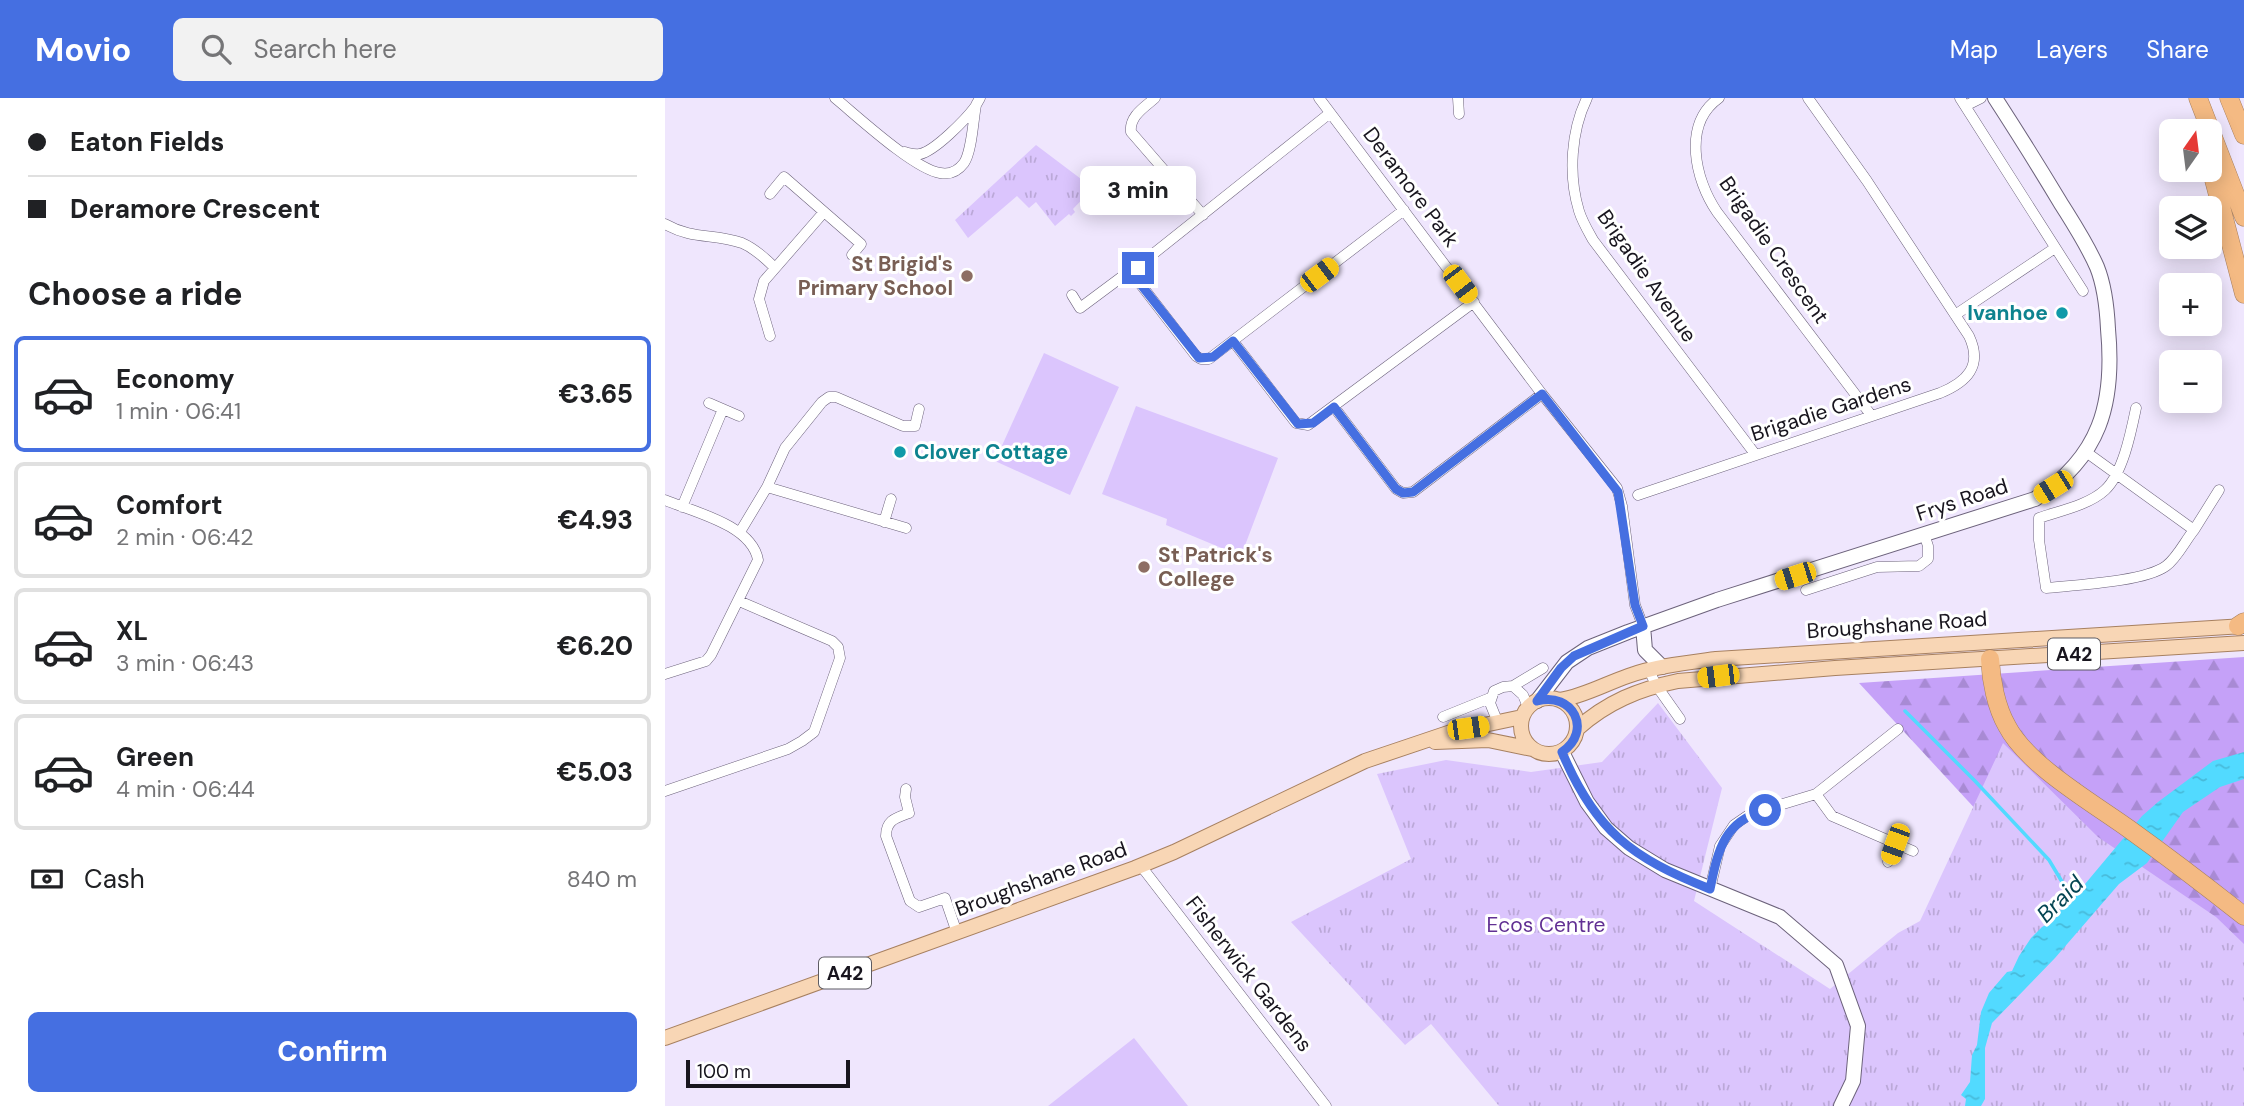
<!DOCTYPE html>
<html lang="en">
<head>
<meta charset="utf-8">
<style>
  :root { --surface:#fff; --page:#f2f2f2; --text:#202124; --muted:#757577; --line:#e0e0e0; --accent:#456fe1 }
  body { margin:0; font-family:"DM Sans",sans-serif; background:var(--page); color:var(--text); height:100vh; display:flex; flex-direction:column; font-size:26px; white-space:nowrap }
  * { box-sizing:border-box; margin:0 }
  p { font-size:23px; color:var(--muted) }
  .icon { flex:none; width:38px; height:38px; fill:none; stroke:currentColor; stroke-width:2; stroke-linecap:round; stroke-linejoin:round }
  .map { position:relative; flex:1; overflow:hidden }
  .sheet { display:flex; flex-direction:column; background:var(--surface); width:665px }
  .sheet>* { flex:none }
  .hud { display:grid; align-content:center; height:154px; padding:0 28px; background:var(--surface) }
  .needle { width:46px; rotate:14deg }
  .controls { position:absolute; left:1494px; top:21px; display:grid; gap:14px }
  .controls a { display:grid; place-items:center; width:63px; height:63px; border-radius:10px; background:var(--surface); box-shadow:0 4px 18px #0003; font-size:35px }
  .scale { position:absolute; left:21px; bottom:18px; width:164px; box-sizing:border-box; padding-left:7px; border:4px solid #18151e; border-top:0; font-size:19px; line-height:24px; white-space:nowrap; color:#18151e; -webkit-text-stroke:5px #fff; paint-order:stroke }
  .end { position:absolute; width:32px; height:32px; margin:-16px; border:9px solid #456fe1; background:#fff; box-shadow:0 0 0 4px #fff }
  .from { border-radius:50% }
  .bubble { position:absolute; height:49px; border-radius:10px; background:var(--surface); box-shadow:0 4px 18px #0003; font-size:23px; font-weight:800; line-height:49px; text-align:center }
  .car { position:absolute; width:21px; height:42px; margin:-21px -10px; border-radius:9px; box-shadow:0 0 5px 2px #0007; background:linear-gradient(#f5c518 24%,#345 0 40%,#f5c518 0 76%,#345 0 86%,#f5c518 0) }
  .hud b { display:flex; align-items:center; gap:24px; height:66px; font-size:26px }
  .hud b+b { border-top:2px solid var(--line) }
  .hud i { width:18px; height:18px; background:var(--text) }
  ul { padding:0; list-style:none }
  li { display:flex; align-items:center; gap:21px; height:116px; margin:0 14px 10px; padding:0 14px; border:4px solid var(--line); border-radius:10px }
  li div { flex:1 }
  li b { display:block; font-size:26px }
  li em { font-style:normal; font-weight:800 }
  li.current { border-color:var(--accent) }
  li>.icon { width:63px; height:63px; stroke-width:1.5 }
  h2 { padding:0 28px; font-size:32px; line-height:84px }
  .pay { display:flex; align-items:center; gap:18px; height:77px; padding:0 28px; font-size:26px }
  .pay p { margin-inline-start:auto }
  .button { display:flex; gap:14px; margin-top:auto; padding:14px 28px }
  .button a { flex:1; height:80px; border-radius:10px; background:var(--accent); color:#fff; font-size:28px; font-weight:800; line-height:80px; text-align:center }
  header { display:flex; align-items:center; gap:42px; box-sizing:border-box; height:98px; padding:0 35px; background:var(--accent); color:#fff }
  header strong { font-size:33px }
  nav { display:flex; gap:38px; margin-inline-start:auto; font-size:24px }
  .search { width:490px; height:63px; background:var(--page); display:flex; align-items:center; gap:18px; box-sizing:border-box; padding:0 24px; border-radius:10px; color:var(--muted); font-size:26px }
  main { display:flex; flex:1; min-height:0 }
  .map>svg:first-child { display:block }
</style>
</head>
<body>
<header>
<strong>Movio</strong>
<div class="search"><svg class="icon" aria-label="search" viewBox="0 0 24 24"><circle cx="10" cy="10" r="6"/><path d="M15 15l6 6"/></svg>Search here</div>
<nav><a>Map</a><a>Layers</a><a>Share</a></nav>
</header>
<main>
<section class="sheet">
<div class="hud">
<b><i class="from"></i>Eaton Fields</b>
<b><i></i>Deramore Crescent</b>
</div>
<h2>Choose a ride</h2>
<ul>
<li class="current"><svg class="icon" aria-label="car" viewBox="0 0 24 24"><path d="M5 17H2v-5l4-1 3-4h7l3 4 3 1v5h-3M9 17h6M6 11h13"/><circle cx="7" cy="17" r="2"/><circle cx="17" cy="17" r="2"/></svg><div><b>Economy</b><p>1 min · 06:41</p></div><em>€3.65</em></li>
<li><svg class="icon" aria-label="car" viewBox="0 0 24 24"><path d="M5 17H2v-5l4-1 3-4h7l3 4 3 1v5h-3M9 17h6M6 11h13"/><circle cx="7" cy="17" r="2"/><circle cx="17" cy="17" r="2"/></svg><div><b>Comfort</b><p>2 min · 06:42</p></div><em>€4.93</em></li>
<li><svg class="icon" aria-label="car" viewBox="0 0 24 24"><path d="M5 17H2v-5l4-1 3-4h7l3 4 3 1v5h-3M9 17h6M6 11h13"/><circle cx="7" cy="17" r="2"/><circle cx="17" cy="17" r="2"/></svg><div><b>XL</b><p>3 min · 06:43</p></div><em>€6.20</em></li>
<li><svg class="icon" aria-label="car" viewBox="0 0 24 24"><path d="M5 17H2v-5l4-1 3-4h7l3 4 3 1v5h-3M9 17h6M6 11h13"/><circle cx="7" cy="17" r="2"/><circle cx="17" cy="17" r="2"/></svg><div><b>Green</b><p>4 min · 06:44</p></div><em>€5.03</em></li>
</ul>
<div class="pay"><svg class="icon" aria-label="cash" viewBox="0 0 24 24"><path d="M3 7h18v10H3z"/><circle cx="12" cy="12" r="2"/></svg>Cash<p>840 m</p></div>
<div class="button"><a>Confirm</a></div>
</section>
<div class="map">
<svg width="1579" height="1008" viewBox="0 0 1579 1008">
  <defs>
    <pattern id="forest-firs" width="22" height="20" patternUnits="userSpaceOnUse" patternTransform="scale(1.75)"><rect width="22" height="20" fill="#c5a1f8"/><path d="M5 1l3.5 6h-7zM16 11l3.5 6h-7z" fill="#a88ad4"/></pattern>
    <pattern id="park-tufts" width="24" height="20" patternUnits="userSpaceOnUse" patternTransform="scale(1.75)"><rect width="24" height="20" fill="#dbc5fd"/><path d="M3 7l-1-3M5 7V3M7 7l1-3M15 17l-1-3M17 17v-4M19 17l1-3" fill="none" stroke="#bba8d8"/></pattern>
    <pattern id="water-ripples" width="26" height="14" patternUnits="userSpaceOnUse" patternTransform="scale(1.75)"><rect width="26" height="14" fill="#52daff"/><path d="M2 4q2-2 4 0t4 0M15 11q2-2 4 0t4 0" fill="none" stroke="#47bada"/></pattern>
  </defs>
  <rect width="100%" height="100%" fill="#efe6fd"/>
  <path fill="url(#forest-firs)" d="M1579,559V992L1374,780L1194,585Z"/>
  <path fill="url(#park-tufts)" d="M371,47L428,90L408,111L410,114L406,118L404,116L390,128L371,104L364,110L352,98L303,140L290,122Z
    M993,605L1057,690L1029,803L1165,891L1233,835L1255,823L1338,645L1433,739L1551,819L1579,846V1008H834L766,926L740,947L626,824L746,761L712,676L781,662L866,674L937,664Z"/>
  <path fill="#dbc5fd" d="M379,255L454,289L405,397L330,363Z
    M471,308L613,360L576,458L501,427L502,421L437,396Z
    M469,940L523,1008H383Z"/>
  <path fill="url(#water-ripples)" d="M1579,654V681L1555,689L1518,714L1482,765L1454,786L1390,860L1327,925L1320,950V1001L1316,1008H1300L1301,1001L1296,997L1305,984L1307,957L1312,947L1316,914L1324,895L1342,874L1347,873L1354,858L1366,840L1377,829L1390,821L1405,797L1415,792L1477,718L1493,704L1548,663Z"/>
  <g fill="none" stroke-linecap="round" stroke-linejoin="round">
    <path stroke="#52daff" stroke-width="3.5" d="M1240,613L1310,683L1384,762L1405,797V802"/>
    <defs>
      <path id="street" d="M170,0C192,18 249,71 275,75C285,77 293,73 299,65C307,53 308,23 311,7L315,0
        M490,0C480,9 464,18 466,34L538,117
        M654,0L877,296L952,390L957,408L970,507L978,528
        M793,0L794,16
        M922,0C906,33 903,77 914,113C917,123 923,133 928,142L1090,356
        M1054,0C1017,26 1030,82 1052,114L1206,317
        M1295,0L1418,193
        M1300,8L1316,0
        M665,15L478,164L471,174L473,183L531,258L536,261H544L739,112
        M239,54C244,55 250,57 255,56C270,53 301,21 310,9
        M105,96L119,79L196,146L187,157
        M0,126C28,142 49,135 77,145C89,150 100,160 109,169
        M407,197L415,210L462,175L472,173
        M1290,217L1390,150
        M105,238L94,201L99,183L159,114
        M568,243L631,325L643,327L809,204
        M44,305L74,318
        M669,309L731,391L738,395L748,394L877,296
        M1471,310C1466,334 1458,375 1440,392C1424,407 1394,413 1374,420V442L1381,490C1410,487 1479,484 1501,468C1512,460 1520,443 1529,432
        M1421,354L1529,432L1554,392
        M102,389L241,430
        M973,397L1275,295C1302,284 1318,268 1304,238L1202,83L1143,0
        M0,402C29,414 87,427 93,462L46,557L41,563L0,576
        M17,409L58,311
        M219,424L226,401
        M75,434L102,389L120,350L157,304L164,299H171L238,328H250L254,311
        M1141,492L1212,469L1254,468L1263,461V448L1259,436
        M984,572L991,587L1015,621
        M848,588L878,570
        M778,619L825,600
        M833,625L825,605L829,593L838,589L848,588L858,597L863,609
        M241,691L240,699L244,715C231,720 221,722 221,738L245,803L254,809L280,800L292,835
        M0,693L123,651L137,643L149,634L175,560L173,549L167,543L74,503
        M1151,696L1167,718L1248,753
        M1223,764L1230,746
        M476,768L661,1008
        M1045,791L1055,748L1069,727L1085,716L1151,696L1233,631"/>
      <path id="secondary" d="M978,528L980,552L997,569
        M872,603L902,564L923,550L963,534L1052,502L1370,401C1435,359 1450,306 1443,231C1442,210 1440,189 1432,169C1422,146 1408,125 1395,104C1374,69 1352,34 1330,0
        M897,654L922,704L941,730L964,750L1000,772L1115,819L1171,867L1193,928L1188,983L1176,1008"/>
      <path id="primary" d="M856 628a28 28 0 1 1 56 0a28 28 0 1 1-56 0Z
        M895,602C919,598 940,586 963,578C991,568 1021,565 1051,561L1579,528
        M912,631C942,604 974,591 1013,583L1170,570L1579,545
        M770,644L823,642L867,651
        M0,940L470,770L509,754L700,663L786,634L857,619"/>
      <path id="highway" d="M1533,0L1579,119
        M1564,0L1579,37
        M1545,67L1579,196
        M1573,528L1579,524
        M1325,561C1326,582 1331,609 1342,628C1362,667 1428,705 1464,731C1503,759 1541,788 1579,818"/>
    </defs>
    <use href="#street" stroke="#6c627b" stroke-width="11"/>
    <use href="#secondary" stroke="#6c627b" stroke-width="16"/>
    <use href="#primary" stroke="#a78060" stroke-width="16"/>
    <use href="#highway" stroke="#a78060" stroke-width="19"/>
    <use href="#street" stroke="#fff" stroke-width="10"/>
    <use href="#secondary" stroke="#fff" stroke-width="14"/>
    <use href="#primary" stroke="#f8d6b5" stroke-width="14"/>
    <use href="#highway" stroke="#f4ba83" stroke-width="18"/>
  </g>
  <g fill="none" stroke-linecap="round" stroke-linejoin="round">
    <path stroke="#456fe1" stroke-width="9" d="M473,170L471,177L473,183L534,260L548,259L568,243L633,326L648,325L669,309L731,391L738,395L748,394L877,296L953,394L970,507L978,528L909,558L896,570L872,603C908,593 928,633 897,654C930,733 967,760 1045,791C1053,753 1058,724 1100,712"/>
  </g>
  <g fill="#8d6e63" stroke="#fff" stroke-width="2.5">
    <circle cx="302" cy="178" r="7"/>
    <circle cx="479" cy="469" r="7"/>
  </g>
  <g fill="#0f9aa8" stroke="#fff" stroke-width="2.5">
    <circle cx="1397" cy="215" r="7"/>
    <circle cx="235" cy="354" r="7"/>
  </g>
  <g text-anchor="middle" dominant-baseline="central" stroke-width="6" stroke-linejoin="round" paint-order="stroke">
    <g fill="#fff" stroke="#5d5b62" stroke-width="2">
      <rect x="1383" y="540.5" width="52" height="31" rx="5"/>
      <rect x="154" y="859.5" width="52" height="31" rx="5"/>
    </g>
    <g font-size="19" font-weight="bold" fill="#18151e">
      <text x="1409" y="556">A42</text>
      <text x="180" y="875">A42</text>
    </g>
    <g font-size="21" fill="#18151e" stroke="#fff">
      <text transform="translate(746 89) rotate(53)">Deramore Park</text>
      <text transform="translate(1109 152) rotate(55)">Brigadie Crescent</text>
      <text transform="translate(982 178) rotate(55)">Brigadie Avenue</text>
      <text transform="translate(1166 311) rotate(-18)">Brigadie Gardens</text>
      <text transform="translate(1297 402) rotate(-18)">Frys Road</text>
      <text transform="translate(1232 527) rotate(-4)">Broughshane Road</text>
      <text transform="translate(376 781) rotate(-20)">Broughshane Road</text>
      <text transform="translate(584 876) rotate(52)">Fisherwick Gardens</text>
    </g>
    <g font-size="21" font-weight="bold" fill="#785e54" stroke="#fff" text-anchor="end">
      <text x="288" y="166">St Brigid's<tspan x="288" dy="24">Primary School</tspan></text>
      <text x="493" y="457" text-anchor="start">St Patrick's<tspan x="493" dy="24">College</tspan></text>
    </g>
    <g font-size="21" font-weight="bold" fill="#0d838f" stroke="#fff" text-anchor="end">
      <text x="1383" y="215">Ivanhoe</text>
      <text x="249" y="354" text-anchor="start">Clover Cottage</text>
    </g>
    <g font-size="21" fill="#613093" stroke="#fff">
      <text x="881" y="827">Ecos Centre</text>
    </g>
    <g font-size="23" font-style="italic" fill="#044452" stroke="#fff">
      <text transform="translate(1395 801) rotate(-45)">Braid</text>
    </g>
  </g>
</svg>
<div class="controls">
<a><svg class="needle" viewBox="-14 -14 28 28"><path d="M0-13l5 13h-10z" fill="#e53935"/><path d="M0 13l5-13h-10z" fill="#757577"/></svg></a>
<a><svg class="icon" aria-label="layers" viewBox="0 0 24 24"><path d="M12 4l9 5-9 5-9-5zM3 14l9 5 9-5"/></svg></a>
<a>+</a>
<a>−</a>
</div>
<div class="scale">100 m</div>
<i class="end from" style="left:1100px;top:712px"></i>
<i class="end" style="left:473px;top:170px"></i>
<div class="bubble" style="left:415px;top:68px;width:116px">3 min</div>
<i class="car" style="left:654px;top:177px;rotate:53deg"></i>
<i class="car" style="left:795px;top:186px;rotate:143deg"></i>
<i class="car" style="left:1388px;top:389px;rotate:238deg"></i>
<i class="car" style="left:1130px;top:478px;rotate:252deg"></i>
<i class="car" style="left:1053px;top:578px;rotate:263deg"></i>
<i class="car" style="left:803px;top:630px;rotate:82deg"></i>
<i class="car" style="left:1230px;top:746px;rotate:200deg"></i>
</div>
</main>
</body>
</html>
